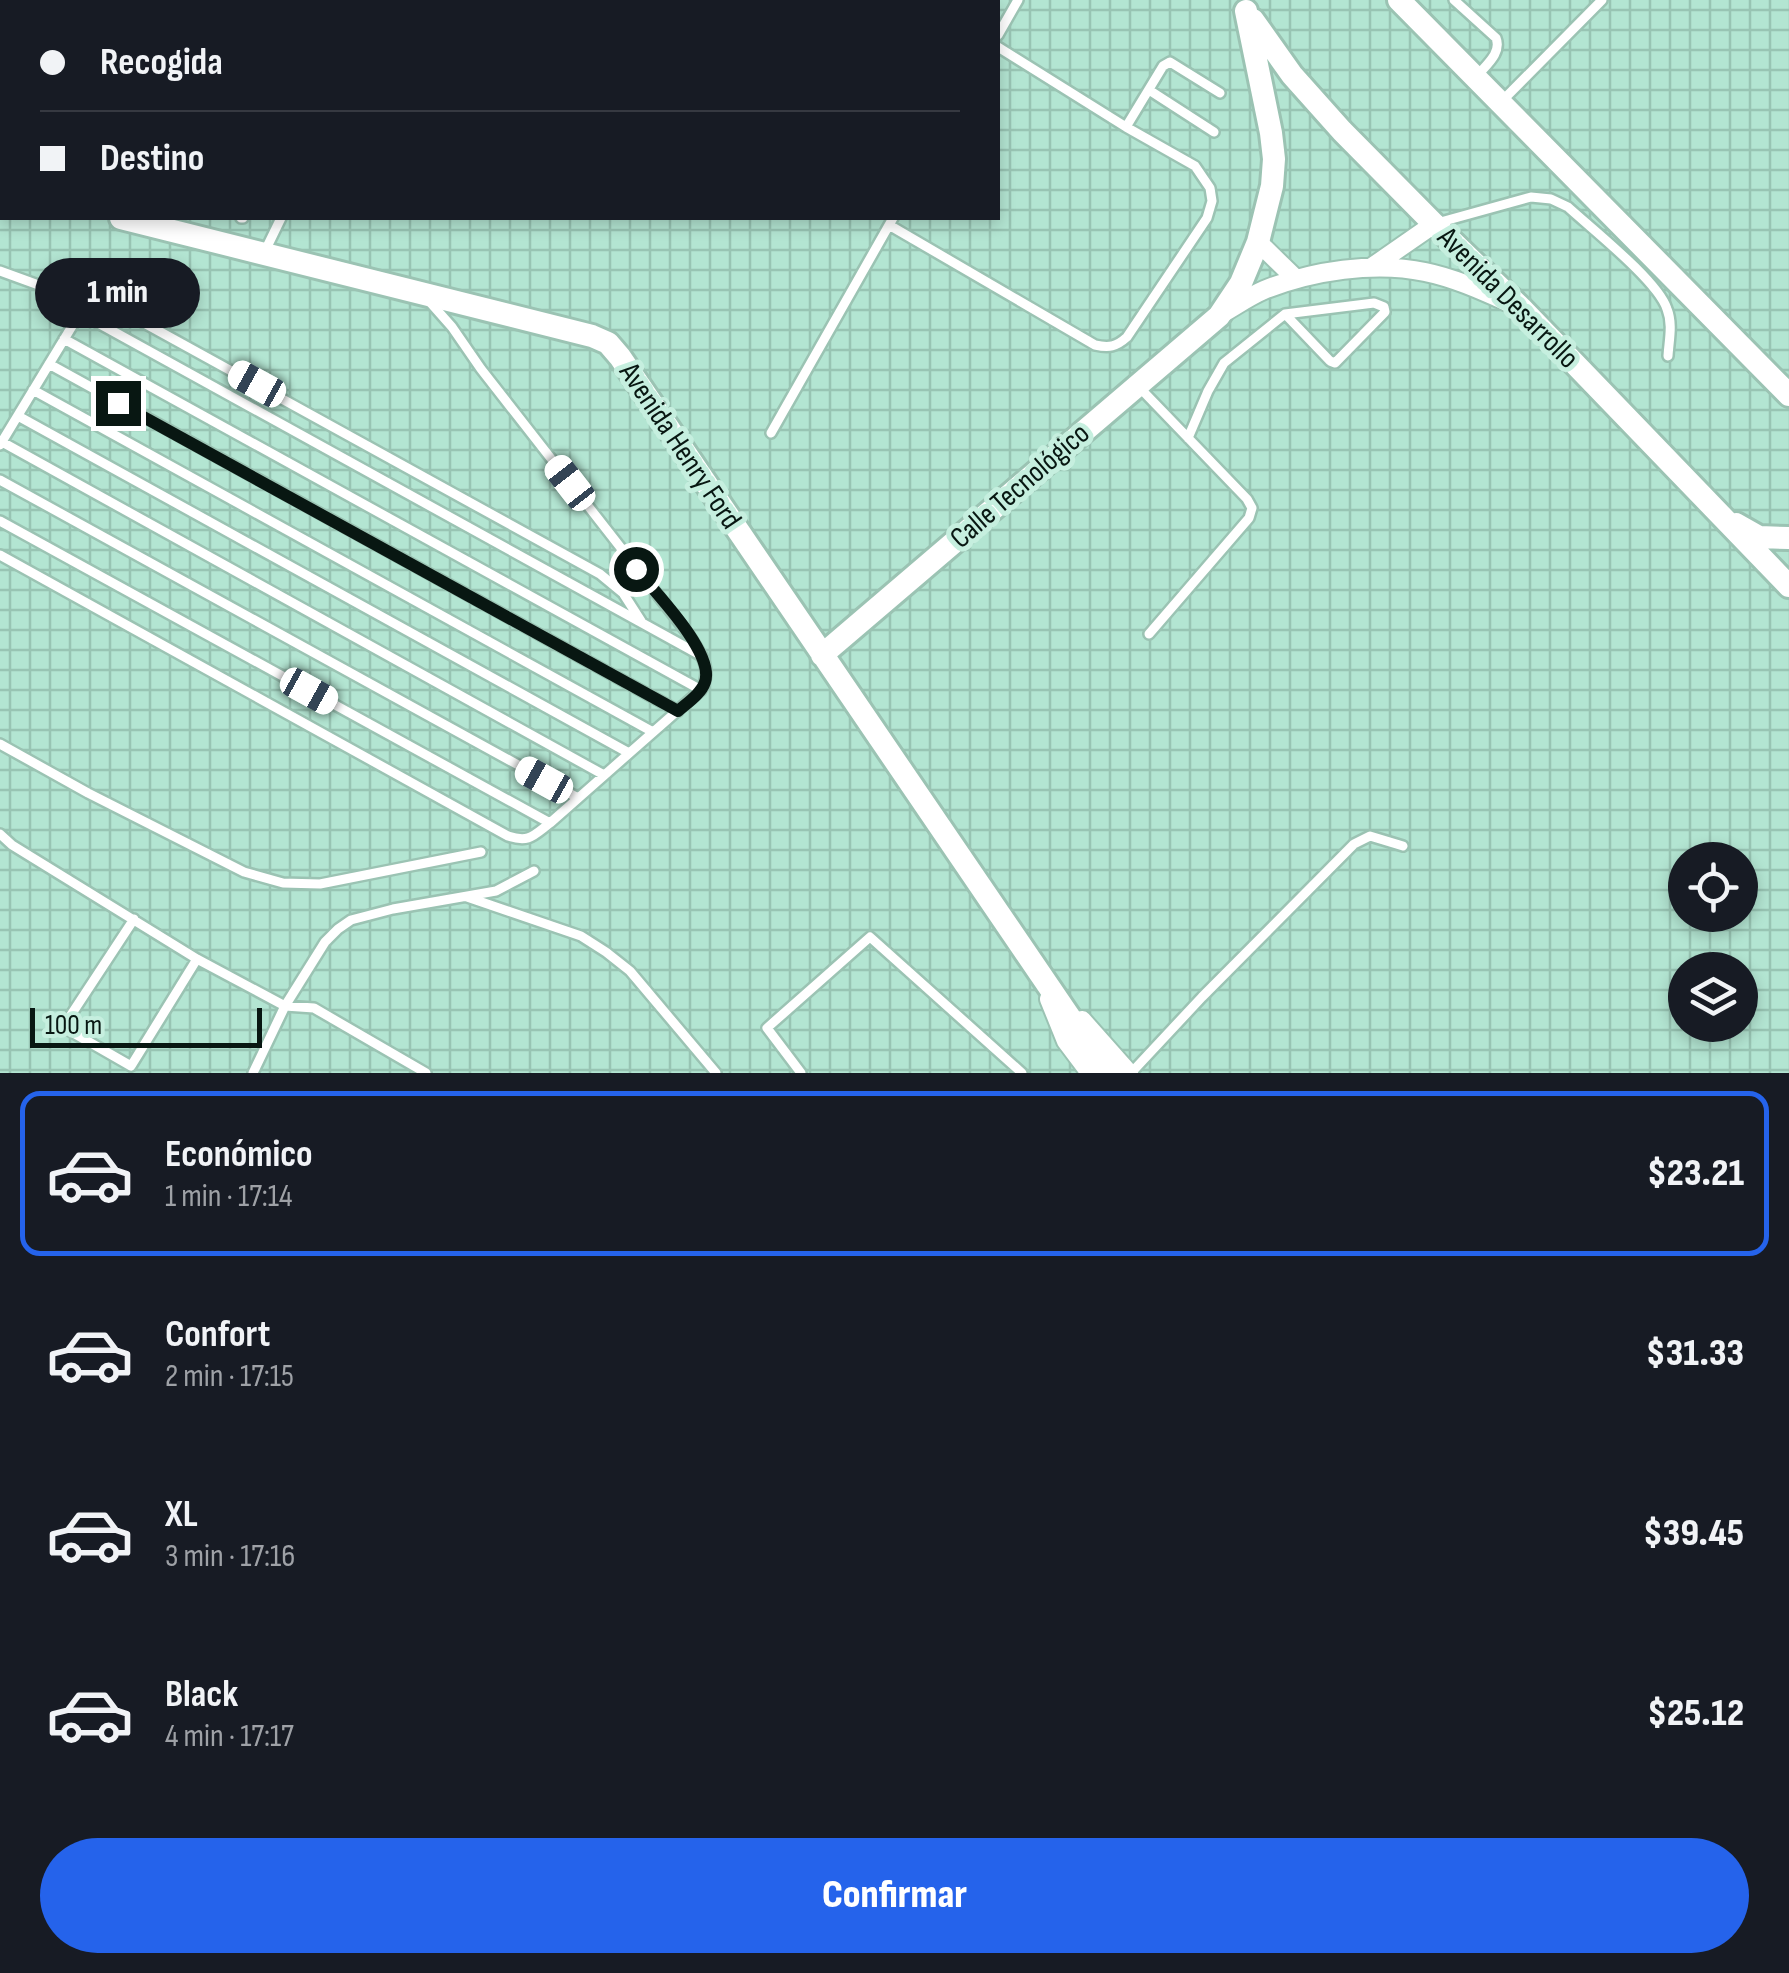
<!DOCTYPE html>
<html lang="es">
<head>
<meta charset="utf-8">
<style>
  :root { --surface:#171b24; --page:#242831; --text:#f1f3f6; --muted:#9ea1a6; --line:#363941; --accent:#2563eb }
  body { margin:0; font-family:"Sofia Sans Condensed",sans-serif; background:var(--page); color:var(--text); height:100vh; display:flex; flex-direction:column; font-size:38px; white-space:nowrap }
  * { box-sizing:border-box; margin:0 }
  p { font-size:32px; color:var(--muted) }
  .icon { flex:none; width:55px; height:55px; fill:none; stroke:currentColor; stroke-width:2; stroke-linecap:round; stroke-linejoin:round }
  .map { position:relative; height:1073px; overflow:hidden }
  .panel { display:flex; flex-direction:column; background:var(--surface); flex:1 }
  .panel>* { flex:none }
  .hud { position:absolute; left:0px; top:0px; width:1000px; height:220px; box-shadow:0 5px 15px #0003; display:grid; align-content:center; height:220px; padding:0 40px; background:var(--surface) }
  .controls { position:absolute; left:1668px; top:842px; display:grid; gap:20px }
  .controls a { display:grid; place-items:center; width:90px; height:90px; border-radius:50%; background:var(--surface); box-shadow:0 5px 15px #0003; font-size:50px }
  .scale { position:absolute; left:30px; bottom:25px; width:232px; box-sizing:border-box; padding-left:10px; border:5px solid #081712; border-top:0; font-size:28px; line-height:35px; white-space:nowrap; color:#081712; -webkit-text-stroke:8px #c6efdf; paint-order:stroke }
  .end { position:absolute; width:45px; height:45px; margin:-22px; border:12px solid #081712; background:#fff; box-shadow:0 0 0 5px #fff }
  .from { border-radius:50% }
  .bubble { position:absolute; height:70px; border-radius:35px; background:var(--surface); box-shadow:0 5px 15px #0003; font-size:32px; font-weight:800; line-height:70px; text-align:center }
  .car { position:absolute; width:30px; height:60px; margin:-30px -15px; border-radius:12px; box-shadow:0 0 8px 2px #0007; background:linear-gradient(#fff 24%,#345 0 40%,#fff 0 76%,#345 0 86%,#fff 0) }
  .hud b { display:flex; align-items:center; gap:35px; height:95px; font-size:38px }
  .hud b+b { border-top:2px solid var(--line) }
  .hud i { width:25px; height:25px; background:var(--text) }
  ul { padding:18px 0 0; list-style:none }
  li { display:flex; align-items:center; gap:30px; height:165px; margin:0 20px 15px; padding:0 20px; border:5px solid transparent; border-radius:20px }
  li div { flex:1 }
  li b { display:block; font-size:38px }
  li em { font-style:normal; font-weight:800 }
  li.on { border-color:var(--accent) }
  li>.icon { width:90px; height:90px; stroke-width:1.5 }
  .button { display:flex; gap:20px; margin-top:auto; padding:20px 40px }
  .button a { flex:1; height:115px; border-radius:60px; background:var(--accent); color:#fff; font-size:40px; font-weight:800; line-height:115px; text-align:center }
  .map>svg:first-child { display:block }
</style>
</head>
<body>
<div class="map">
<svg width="1789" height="1073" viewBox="0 0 1789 1073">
  <defs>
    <pattern id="industrial-grid" width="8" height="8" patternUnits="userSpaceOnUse" patternTransform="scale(2.5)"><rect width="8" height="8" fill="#b3e5d2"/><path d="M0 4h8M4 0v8" fill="none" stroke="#98c4b3"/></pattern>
  </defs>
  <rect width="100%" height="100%" fill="#c6efdf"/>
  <path fill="url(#industrial-grid)" fill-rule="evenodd" d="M0,0H1789V1073H0ZM2,2H998V218H2ZM1685,860H1740V915H1685ZM1685,970H1740V1025H1685Z"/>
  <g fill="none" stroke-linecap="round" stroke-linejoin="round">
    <defs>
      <path id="lane" d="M1454,0L1496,38C1502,53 1486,65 1477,76
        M15,2L16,0
        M393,2L395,0
        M0,27L2,22
        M998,35L1018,0
        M1149,90L1214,132
        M1502,101L1602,0
        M1126,127L1163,66L1170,62L1220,93
        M0,155H2
        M241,218H243
        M1437,223L1531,197L1551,199L1568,207C1592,229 1658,281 1667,309C1673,324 1669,340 1668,356
        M889,225L1095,345C1109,348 1116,347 1127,337L1207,218L1212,201L1210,188L1195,166L1126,127L998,47
        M265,251L281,218
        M0,271L88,303
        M429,301L452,327L481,369L689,635C701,654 713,669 701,690L550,823
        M80,313L702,656
        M64,339L701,690
        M49,364L678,711
        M1139,387L1247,499L1252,508L1249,518L1149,634
        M33,390L653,732
        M18,416L629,753
        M771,433L893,218
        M1188,438L1208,391L1224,363L1285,314L1374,303L1384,307L1385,312L1335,363L1330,361L1285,314
        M2,442L604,775
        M0,445L80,313C88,303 93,300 106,302L600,574L623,593L641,621
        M0,480L578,798
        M0,521L550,823C533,836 529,843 508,836L0,555
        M0,744L88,793L244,872L283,883L320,884L481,852
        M0,834L12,845L197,959L285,1006L314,1008L426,1073
        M467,897L581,936L606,952L630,971L716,1073
        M134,919L67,1021V1027L70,1031L131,1066L197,959
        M253,1073L285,1006L325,942L338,929L351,920L393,909L496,891L534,871
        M801,1073L767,1028L870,937L1022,1073
        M1131,1073L1202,997L1354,844L1370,836L1403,846"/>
      <path id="street" d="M1258,242L1296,279
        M1372,267L1434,224
        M1223,313C1237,305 1250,296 1264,290C1311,271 1375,261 1425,272C1455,278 1485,292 1512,304
        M1049,999L1066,1041L1090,1073
        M1082,1020L1129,1073"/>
      <path id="secondary" d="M1399,0L1789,395
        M1253,20L1292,75L1342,131L1434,224L1521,308L1789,586
        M0,188H2
        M121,218L592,336L608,343L620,357L1092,1050L1111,1073
        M1736,524L1759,537L1789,538
        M822,655L1219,316L1241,283L1258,242L1272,186L1274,159L1271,133L1246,11"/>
    </defs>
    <use href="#lane" stroke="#9bc3b3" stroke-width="14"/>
    <use href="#street" stroke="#9bc3b3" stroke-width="22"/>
    <use href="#secondary" stroke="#9bc3b3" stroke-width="28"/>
    <use href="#lane" stroke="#fff" stroke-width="9"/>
    <use href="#street" stroke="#fff" stroke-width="18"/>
    <use href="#secondary" stroke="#fff" stroke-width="22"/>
  </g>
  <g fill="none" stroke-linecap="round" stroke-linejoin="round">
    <path stroke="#081712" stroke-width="12" d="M118,403L678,711C687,703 701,694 705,682C715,653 655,592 636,569"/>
  </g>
  <g text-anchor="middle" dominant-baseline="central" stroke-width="10" stroke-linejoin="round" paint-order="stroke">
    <g font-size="30" fill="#081712" stroke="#c6efdf">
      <text transform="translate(1508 298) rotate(45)">Avenida Desarrollo</text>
      <text transform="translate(680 446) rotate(56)">Avenida Henry Ford</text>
      <text transform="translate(1020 486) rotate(-41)">Calle Tecnológico</text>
    </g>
  </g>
</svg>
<div class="controls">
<a><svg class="icon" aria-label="locate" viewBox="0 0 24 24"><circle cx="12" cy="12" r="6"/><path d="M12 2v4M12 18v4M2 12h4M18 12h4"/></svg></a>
<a><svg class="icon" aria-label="layers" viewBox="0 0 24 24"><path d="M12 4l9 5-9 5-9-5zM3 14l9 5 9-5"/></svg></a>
</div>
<div class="scale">100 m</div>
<i class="end from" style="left:636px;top:569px"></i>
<i class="end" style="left:118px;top:403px"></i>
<div class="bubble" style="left:35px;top:258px;width:165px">1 min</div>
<i class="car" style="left:257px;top:384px;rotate:299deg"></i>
<i class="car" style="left:570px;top:483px;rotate:322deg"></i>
<i class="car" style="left:309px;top:691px;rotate:119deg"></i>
<i class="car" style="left:544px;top:780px;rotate:299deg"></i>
<div class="hud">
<b><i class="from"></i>Recogida</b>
<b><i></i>Destino</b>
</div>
</div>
<section class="panel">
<ul>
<li class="on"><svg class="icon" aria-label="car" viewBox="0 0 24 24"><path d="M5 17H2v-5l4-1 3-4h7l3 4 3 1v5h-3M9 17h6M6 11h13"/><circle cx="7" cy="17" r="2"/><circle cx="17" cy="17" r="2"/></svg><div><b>Económico</b><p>1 min · 17:14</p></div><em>$23.21</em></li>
<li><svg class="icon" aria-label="car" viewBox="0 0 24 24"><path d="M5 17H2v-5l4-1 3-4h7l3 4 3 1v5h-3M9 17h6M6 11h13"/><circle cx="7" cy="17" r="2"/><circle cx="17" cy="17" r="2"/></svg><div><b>Confort</b><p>2 min · 17:15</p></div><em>$31.33</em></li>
<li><svg class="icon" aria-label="car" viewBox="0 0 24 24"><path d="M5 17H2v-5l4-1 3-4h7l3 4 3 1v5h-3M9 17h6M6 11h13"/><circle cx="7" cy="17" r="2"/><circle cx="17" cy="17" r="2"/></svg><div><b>XL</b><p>3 min · 17:16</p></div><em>$39.45</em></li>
<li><svg class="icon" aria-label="car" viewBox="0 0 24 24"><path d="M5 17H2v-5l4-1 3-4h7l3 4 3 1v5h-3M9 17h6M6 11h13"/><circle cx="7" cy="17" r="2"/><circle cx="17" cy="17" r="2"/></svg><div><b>Black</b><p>4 min · 17:17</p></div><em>$25.12</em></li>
</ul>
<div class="button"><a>Confirmar</a></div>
</section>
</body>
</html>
